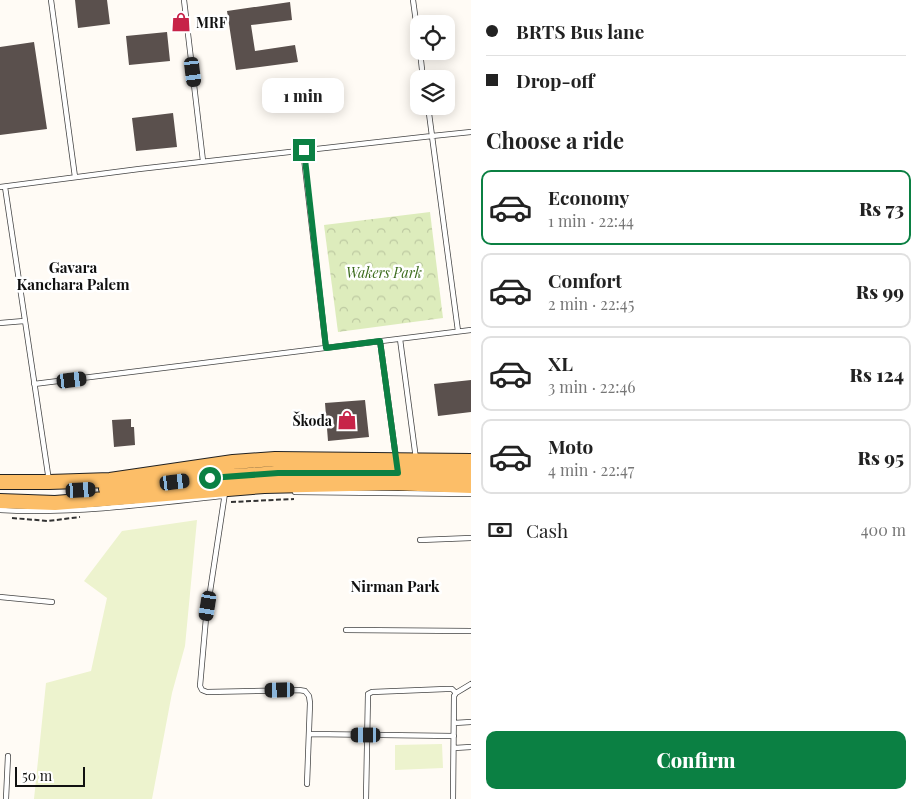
<!DOCTYPE html>
<html lang="en">
<head>
<meta charset="utf-8">
<style>
  :root { --surface:#fff; --page:#f6f6f6; --text:#222; --muted:#767676; --line:#e0e0e0; --accent:#0b8043 }
  body { margin:0; font-family:"Playfair Display",serif; background:var(--page); color:var(--text); height:100vh; display:flex; flex-direction:column; font-size:19px; white-space:nowrap }
  * { box-sizing:border-box; margin:0 }
  p { font-size:16px; color:var(--muted) }
  .icon { flex:none; width:28px; height:28px; fill:none; stroke:currentColor; stroke-width:2; stroke-linecap:round; stroke-linejoin:round }
  .map { position:relative; flex:1; overflow:hidden }
  .side { display:flex; flex-direction:column; background:var(--surface); width:450px }
  .side>* { flex:none }
  .top-card { display:grid; align-content:center; height:110px; padding:0 15px; background:var(--surface) }
  .fabs { position:absolute; left:410px; top:15px; display:grid; gap:10px }
  .fabs a { display:grid; place-items:center; width:45px; height:45px; border-radius:10px; background:var(--surface); box-shadow:0 2px 12px #0003; font-size:25px }
  .scale { position:absolute; left:15px; bottom:12px; width:70px; box-sizing:border-box; padding-left:5px; border:2px solid #111; border-top:0; font-size:14px; line-height:18px; white-space:nowrap; color:#111; -webkit-text-stroke:4px #fff; paint-order:stroke }
  .end { position:absolute; width:22px; height:22px; margin:-11px; border:6px solid #0b8043; background:#fff; box-shadow:0 0 0 2px #fff }
  .from { border-radius:50% }
  .bubble { position:absolute; height:35px; border-radius:10px; background:var(--surface); box-shadow:0 2px 12px #0003; font-size:16px; font-weight:800; line-height:35px; text-align:center }
  .car { position:absolute; width:15px; height:30px; margin:-15px -8px; border-radius:6px; box-shadow:0 0 4px 1px #0007; background:linear-gradient(#222 24%,#8ab4d8 0 40%,#222 0 76%,#8ab4d8 0 86%,#222 0) }
  .top-card b { display:flex; align-items:center; gap:18px; height:48px; font-size:19px }
  .top-card b+b { border-top:1px solid var(--line) }
  .top-card i { width:12px; height:12px; background:var(--text) }
  ul { padding:0; list-style:none }
  li { display:flex; align-items:center; gap:15px; height:75px; margin:0 10px 8px; padding:0 5px; border:2px solid var(--line); border-radius:10px }
  li div { flex:1 }
  li b { display:block; font-size:19px }
  li em { font-style:normal; font-weight:800 }
  li.current { border-color:var(--accent) }
  li>.icon { width:45px; height:45px; stroke-width:1.5 }
  h2 { padding:0 15px; font-size:22px; line-height:60px }
  .pay { display:flex; align-items:center; gap:12px; height:55px; padding:0 15px; font-size:19px }
  .pay p { margin-inline-start:auto }
  .action { display:flex; gap:10px; margin-top:auto; padding:10px 15px }
  .action a { flex:1; height:58px; border-radius:10px; background:var(--accent); color:#fff; font-size:20px; font-weight:800; line-height:58px; text-align:center }
  main { display:flex; flex:1; min-height:0 }
  .map>svg:first-child { display:block }
</style>
</head>
<body>
<main>
<div class="map">
<svg width="471" height="799" viewBox="0 0 471 799">
  <defs>
    <pattern id="park-crowns" width="20" height="18" patternUnits="userSpaceOnUse" patternTransform="scale(1.25)"><rect width="20" height="18" fill="#ddecbc"/><path d="M2 6a3 3 0 1 1 6 0M12 15a3 3 0 1 1 6 0" fill="none" stroke="#bdc9a1"/></pattern>
  </defs>
  <rect width="100%" height="100%" fill="#fffbf5"/>
  <path fill="url(#park-crowns)" d="M430,212L443,318L338,332L324,225Z"/>
  <path fill="#edf3ce" d="M197,520L185,646L172,693L152,799H34L46,683L91,671L107,598L84,581L122,531Z
    M442,744L443,768L395,770V745Z"/>
  <path fill="#5a504d" d="M75,0H107L110,24L78,28Z
    M290,2L292,20L251,25L255,51L295,45L298,62L236,70L227,11Z
    M167,32L170,61L129,65L126,36Z
    M34,42L47,129L0,135V47Z
    M173,113L177,147L136,151L132,118Z
    M471,380V412L438,416L434,384Z
    M365,400L369,437L328,441L325,403Z
    M131,419V427H134L135,445L114,447L112,420Z"/>
  <g fill="none" stroke-linecap="round" stroke-linejoin="round">
    <defs>
      <path id="service" d="M51,0L75,177
        M184,0L203,161
        M413,0L419,44
        M420,51L423,79
        M428,106L432,136L471,132
        M303,150L326,348
        M0,187L139,169L432,136L458,331
        M5,187L49,481
        M0,323L24,321
        M400,339L416,459
        M380,341L396,458
        M34,384L471,330
        M295,492L471,494
        M225,493L206,618L200,686L202,690L207,692L299,690L305,691L309,696L310,703L307,784
        M0,510C72,514 151,504 222,496
        M420,540L471,538
        M0,597L52,602
        M346,630L471,631
        M454,723L471,722
        M310,734L454,736
        M454,748L471,747
        M6,799L8,756
        M366,799L368,694L372,692L446,689H452L456,693
        M453,799L454,696L456,693L471,684"/>
      <path id="primary" d="M0,482H49L110,480L233,462L275,459L471,461
        M106,489L193,479L278,473L471,472
        M0,501L55,503L264,486L392,483L471,486"/>
    </defs>
    <use href="#service" stroke="#444" stroke-width="6"/>
    <use href="#primary" stroke="#222" stroke-width="16"/>
    <path stroke="#333" stroke-width="2" stroke-dasharray="5 2.5" stroke-linecap="butt" d="M231,502L294,499
      M12,518L48,521L80,517"/>
    <use href="#service" stroke="#fff" stroke-width="4.5"/>
    <use href="#primary" stroke="#fcbe68" stroke-width="14"/>
  </g>
  <g fill="none" stroke-linecap="round" stroke-linejoin="round">
    <path stroke="#0b8043" stroke-width="6" d="M210,478L278,473H398L380,341L326,348L304,150"/>
  </g>
  <defs>
    <symbol id="shop-bare" viewBox="-9 -9 18 18"><path d="M-5-2.5h2.3a2.7 3.5 0 0 1 5.4 0H5L5.5 6h-11ZM-1.5-2.5h3a1.5 2.3 0 0 0-3 0Z" fill="#c72348" stroke="#fff" stroke-width="2.5" paint-order="stroke"/></symbol>
  </defs>
  <g fill-rule="evenodd">
    <use href="#shop-bare" x="167" y="8" width="28" height="28"/>
    <use href="#shop-bare" x="333" y="406" width="28" height="28"/>
  </g>
  <g text-anchor="middle" dominant-baseline="central" stroke-width="5" stroke-linejoin="round" paint-order="stroke">
    <g font-size="14" font-weight="bold" fill="#111" stroke="#fff" text-anchor="start">
      <text x="196" y="22">MRF</text>
      <text x="332" y="420" text-anchor="end">Škoda</text>
    </g>
    <g font-size="14" font-style="italic" fill="#3c6c1d" stroke="#fff">
      <text x="384" y="272">Wakers Park</text>
    </g>
    <g font-size="15" font-weight="bold" fill="#111" stroke="#fff">
      <text x="73" y="267">Gavara<tspan x="73" dy="17">Kanchara Palem</tspan></text>
      <text x="395" y="586">Nirman Park</text>
    </g>
  </g>
</svg>
<div class="fabs">
<a><svg class="icon" aria-label="locate" viewBox="0 0 24 24"><circle cx="12" cy="12" r="6"/><path d="M12 2v4M12 18v4M2 12h4M18 12h4"/></svg></a>
<a><svg class="icon" aria-label="layers" viewBox="0 0 24 24"><path d="M12 4l9 5-9 5-9-5zM3 14l9 5 9-5"/></svg></a>
</div>
<div class="scale">50 m</div>
<i class="end from" style="left:210px;top:478px"></i>
<i class="end" style="left:304px;top:150px"></i>
<div class="bubble" style="left:262px;top:78px;width:82px">1 min</div>
<i class="car" style="left:193px;top:72px;rotate:173deg"></i>
<i class="car" style="left:72px;top:380px;rotate:83deg"></i>
<i class="car" style="left:175px;top:482px;rotate:83deg"></i>
<i class="car" style="left:81px;top:490px;rotate:87deg"></i>
<i class="car" style="left:208px;top:606px;rotate:189deg"></i>
<i class="car" style="left:280px;top:690px;rotate:269deg"></i>
<i class="car" style="left:366px;top:735px;rotate:270deg"></i>
</div>
<section class="side">
<div class="top-card">
<b><i class="from"></i>BRTS Bus lane</b>
<b><i></i>Drop-off</b>
</div>
<h2>Choose a ride</h2>
<ul>
<li class="current"><svg class="icon" aria-label="car" viewBox="0 0 24 24"><path d="M5 17H2v-5l4-1 3-4h7l3 4 3 1v5h-3M9 17h6M6 11h13"/><circle cx="7" cy="17" r="2"/><circle cx="17" cy="17" r="2"/></svg><div><b>Economy</b><p>1 min · 22:44</p></div><em>Rs 73</em></li>
<li><svg class="icon" aria-label="car" viewBox="0 0 24 24"><path d="M5 17H2v-5l4-1 3-4h7l3 4 3 1v5h-3M9 17h6M6 11h13"/><circle cx="7" cy="17" r="2"/><circle cx="17" cy="17" r="2"/></svg><div><b>Comfort</b><p>2 min · 22:45</p></div><em>Rs 99</em></li>
<li><svg class="icon" aria-label="car" viewBox="0 0 24 24"><path d="M5 17H2v-5l4-1 3-4h7l3 4 3 1v5h-3M9 17h6M6 11h13"/><circle cx="7" cy="17" r="2"/><circle cx="17" cy="17" r="2"/></svg><div><b>XL</b><p>3 min · 22:46</p></div><em>Rs 124</em></li>
<li><svg class="icon" aria-label="car" viewBox="0 0 24 24"><path d="M5 17H2v-5l4-1 3-4h7l3 4 3 1v5h-3M9 17h6M6 11h13"/><circle cx="7" cy="17" r="2"/><circle cx="17" cy="17" r="2"/></svg><div><b>Moto</b><p>4 min · 22:47</p></div><em>Rs 95</em></li>
</ul>
<div class="pay"><svg class="icon" aria-label="cash" viewBox="0 0 24 24"><path d="M3 7h18v10H3z"/><circle cx="12" cy="12" r="2"/></svg>Cash<p>400 m</p></div>
<div class="action"><a>Confirm</a></div>
</section>
</main>
</body>
</html>
